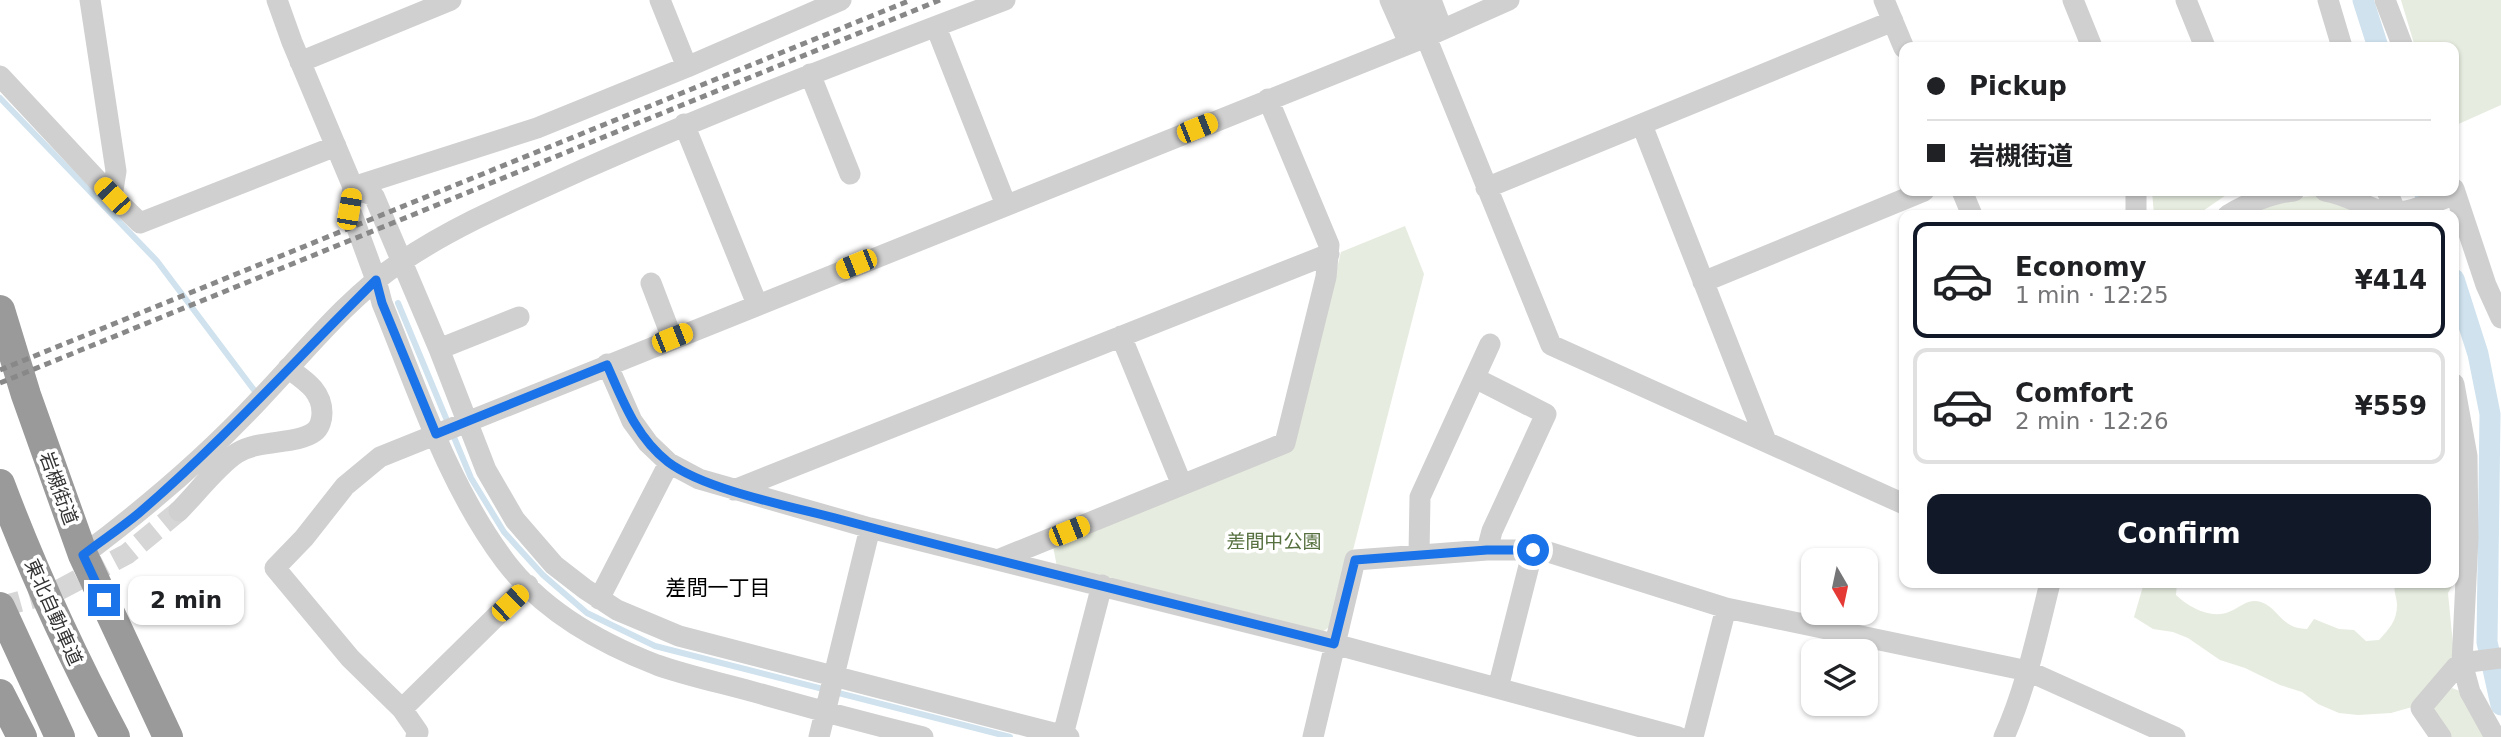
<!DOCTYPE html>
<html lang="en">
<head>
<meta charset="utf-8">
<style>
  :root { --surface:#fff; --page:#f6f6f6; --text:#202124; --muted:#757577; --line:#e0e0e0; --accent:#111827 }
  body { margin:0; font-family:"DejaVu Sans","Noto Sans JP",sans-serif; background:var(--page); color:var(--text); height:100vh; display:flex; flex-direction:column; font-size:26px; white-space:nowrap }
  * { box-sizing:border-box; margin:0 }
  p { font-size:23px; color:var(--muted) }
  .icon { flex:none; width:38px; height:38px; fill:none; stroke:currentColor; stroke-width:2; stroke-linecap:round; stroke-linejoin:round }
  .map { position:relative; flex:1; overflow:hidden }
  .sheet { position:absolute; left:1899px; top:210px; width:560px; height:378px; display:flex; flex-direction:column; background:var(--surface); border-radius:14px; box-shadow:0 2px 5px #0004 }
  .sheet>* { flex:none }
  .guide { position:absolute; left:1899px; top:42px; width:560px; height:154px; border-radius:14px; box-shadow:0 2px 5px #0004; display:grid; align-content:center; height:154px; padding:0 28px; background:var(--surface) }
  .needle { width:46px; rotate:171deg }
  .controls { position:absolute; left:1801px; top:548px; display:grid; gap:14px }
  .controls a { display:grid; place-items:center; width:77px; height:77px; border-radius:14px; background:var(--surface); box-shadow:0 2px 5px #0004; font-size:35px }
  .end { position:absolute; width:32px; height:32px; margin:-16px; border:9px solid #1a73e8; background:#fff; box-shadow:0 0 0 4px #fff }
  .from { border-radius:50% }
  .bubble { position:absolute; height:49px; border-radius:14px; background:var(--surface); box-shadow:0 2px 5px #0004; font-size:23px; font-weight:600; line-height:49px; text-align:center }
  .car { position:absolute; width:21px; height:42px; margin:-21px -10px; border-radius:9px; box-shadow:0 0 5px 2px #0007; background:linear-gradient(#f5c518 24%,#345 0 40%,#f5c518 0 76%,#345 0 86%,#f5c518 0) }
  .guide b { display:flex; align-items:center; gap:24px; height:66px; font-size:26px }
  .guide b+b { border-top:2px solid var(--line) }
  .guide i { width:18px; height:18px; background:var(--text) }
  ul { padding:12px 0 0; list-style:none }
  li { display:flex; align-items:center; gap:21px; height:116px; margin:0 14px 10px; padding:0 14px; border:4px solid var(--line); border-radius:14px }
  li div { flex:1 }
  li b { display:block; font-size:26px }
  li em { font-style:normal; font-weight:600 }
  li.active { border-color:var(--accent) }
  li>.icon { width:63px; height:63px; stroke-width:1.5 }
  .button { display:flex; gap:14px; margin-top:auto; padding:14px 28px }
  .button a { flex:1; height:80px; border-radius:14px; background:var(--accent); color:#fff; font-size:28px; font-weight:600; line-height:80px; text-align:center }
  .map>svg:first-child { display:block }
</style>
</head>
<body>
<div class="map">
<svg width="2501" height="737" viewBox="0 0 2501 737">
  <rect width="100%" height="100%" fill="#fff"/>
  <path fill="#e6ecdf" d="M2401,0H2501V105L2454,126V47H2415Z
    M2152,191H2232L2197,215H2154Z
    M2319,196L2370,215H2250C2273,202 2292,197 2319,196Z
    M1405,226L1424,274L1334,624L1319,634L1057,567L1053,546L1292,448L1341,252Z
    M2454,435L2455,451L2458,452L2459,512L2456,579L2448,593L2454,655L2444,671L2412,707L2391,713L2358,715L2339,713L2318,704L2302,692L2280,685L2245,668L2220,660L2188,638L2173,632L2153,629L2134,617L2144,583H2177L2176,595C2190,608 2212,620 2231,611C2242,606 2249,598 2261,602C2280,609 2280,628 2307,629L2314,619L2339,629L2354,630L2366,641L2379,640C2389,629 2397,621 2397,605C2397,597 2393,592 2395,583H2454Z
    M2452,688L2460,691L2488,737H2449L2431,709Z"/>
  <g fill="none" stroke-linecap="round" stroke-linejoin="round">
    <path stroke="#cfe2ee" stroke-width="6" d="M0,98L157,261L254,390
      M398,303L471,478L504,532L543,575L587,613L655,646L1010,737"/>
    <path stroke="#cfe2ee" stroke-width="21" d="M2363,0L2378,47
      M2424,191L2432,215
      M2454,279L2478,354L2490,414L2487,642L2501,705"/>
    <path stroke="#d6d6d6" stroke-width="21" stroke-dasharray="21 10" stroke-linecap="butt" d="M0,607L55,592L127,554L179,511"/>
    <path stroke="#d0d0d0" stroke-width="21" d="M90,0L116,171L112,196L140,223L336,146
      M277,0L292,42L353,187L350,209L376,280L382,303C418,391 448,485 505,561C542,610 600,643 657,665C688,676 722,683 754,692C810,708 866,723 923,737
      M660,0L687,67
      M1390,0L1409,43
      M1411,0L1551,345L1904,504
      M1431,0L1442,29
      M1884,0L1904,48
      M2073,0L2092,47
      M2186,0L2205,47
      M2328,0L2342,47
      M2385,0L2403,47
      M936,27L1006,205
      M300,62L451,0
      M810,74L850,174
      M0,76L112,196
      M684,124L757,304
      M1642,125L1766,441
      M353,187L374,196L439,349L486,470L515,520L554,565L585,589L617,610L679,636L1069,737
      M353,187L537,128L687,67L841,0
      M1486,188L1893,21
      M2454,189L2486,285L2501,318
      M1962,191L1972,215
      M2136,191V215
      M2325,191C2345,194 2362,205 2381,211C2405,217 2433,201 2455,195
      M2387,191L2397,215
      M2228,215C2247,204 2272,193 2294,191
      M1703,282L1924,191
      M651,283L672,338
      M1121,336L1182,485
      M439,349L519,317
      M607,364L632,421L648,443L669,463L699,479L870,528L1349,648L1678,737
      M1475,378L1546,414L1492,531L1487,550
      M2454,384L2467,456L2468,538L2462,663L2470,692L2495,737
      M734,490L1329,254
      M179,511C195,495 219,464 237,453C260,439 296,445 314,432C320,428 322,419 322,413C322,390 304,380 288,368
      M1419,554L1420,497L1490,344
      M83,555C146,508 206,457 260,399C303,354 349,296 401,262C457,224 521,198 582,170C721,108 863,54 1005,0
      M1000,559L1285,443L1326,277L1329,245L1268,99
      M599,599L669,463
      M1498,688L1533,550
      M402,709L528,585
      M1063,735L1102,585
      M416,737L418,732L402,709L350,658L275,568L304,538L345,486L380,457L1426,37L1509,0
      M819,737L870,528
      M1313,737L1355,560L1487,550H1542L1726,608L2028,671L2175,737
      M1693,737L1726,608
      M2004,737C2026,688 2037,635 2050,583
      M2441,737L2421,708L2456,667L2462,663L2501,658"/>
    <path stroke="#9a9a9a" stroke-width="30" d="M0,310L26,395L83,555L168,737
      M0,484C33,572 71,654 115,737
      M0,607L60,737
      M0,694L22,737"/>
    <path stroke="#888" stroke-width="5" stroke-dasharray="7 5" stroke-linecap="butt" d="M0,370L911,0
      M0,383L940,0"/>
  </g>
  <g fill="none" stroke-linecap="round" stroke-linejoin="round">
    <path stroke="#1a73e8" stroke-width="9" d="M104,600L83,555C101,541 121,528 139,513C223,441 297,358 376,280L382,303L436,434L607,365C623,401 636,437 668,462C705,490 793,507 839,519C1003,563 1169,602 1334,644L1355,560L1487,550H1533"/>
  </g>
  <g text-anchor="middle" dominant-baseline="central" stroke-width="7" stroke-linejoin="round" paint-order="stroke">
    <g font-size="19" fill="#333" stroke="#fff">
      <text transform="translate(59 488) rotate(70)">岩槻街道</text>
      <text transform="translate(54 612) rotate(66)">東北自動車道</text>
    </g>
    <g font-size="19" fill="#56703f" stroke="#fff">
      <text x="1274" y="541">差間中公園</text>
    </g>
    <g font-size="21" fill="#000" stroke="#fff">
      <text x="718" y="588">差間一丁目</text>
    </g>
  </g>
</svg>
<div class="controls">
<a><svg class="needle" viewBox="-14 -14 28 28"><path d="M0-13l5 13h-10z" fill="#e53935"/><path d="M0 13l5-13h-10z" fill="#757577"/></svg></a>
<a><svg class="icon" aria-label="layers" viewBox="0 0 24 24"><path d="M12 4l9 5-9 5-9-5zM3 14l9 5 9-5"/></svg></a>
</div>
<i class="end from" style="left:1533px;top:550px"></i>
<i class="end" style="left:104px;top:600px"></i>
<div class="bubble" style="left:128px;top:576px;width:116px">2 min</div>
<i class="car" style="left:1197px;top:128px;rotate:68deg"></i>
<i class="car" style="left:112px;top:196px;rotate:317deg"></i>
<i class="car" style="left:349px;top:209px;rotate:10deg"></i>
<i class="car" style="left:856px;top:264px;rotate:248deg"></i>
<i class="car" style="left:672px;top:338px;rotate:68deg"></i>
<i class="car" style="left:1069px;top:531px;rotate:68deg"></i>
<i class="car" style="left:510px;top:603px;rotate:46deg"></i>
<div class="guide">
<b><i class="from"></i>Pickup</b>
<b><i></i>岩槻街道</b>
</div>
<section class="sheet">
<ul>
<li class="active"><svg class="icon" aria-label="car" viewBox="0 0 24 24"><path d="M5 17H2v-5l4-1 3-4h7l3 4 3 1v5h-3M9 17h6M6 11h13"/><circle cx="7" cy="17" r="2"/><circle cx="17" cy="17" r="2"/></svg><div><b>Economy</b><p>1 min · 12:25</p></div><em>¥414</em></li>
<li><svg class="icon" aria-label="car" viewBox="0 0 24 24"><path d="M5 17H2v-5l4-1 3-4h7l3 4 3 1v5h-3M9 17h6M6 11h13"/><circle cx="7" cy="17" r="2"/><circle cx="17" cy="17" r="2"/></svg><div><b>Comfort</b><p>2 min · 12:26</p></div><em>¥559</em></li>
</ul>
<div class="button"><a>Confirm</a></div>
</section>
</div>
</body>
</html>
